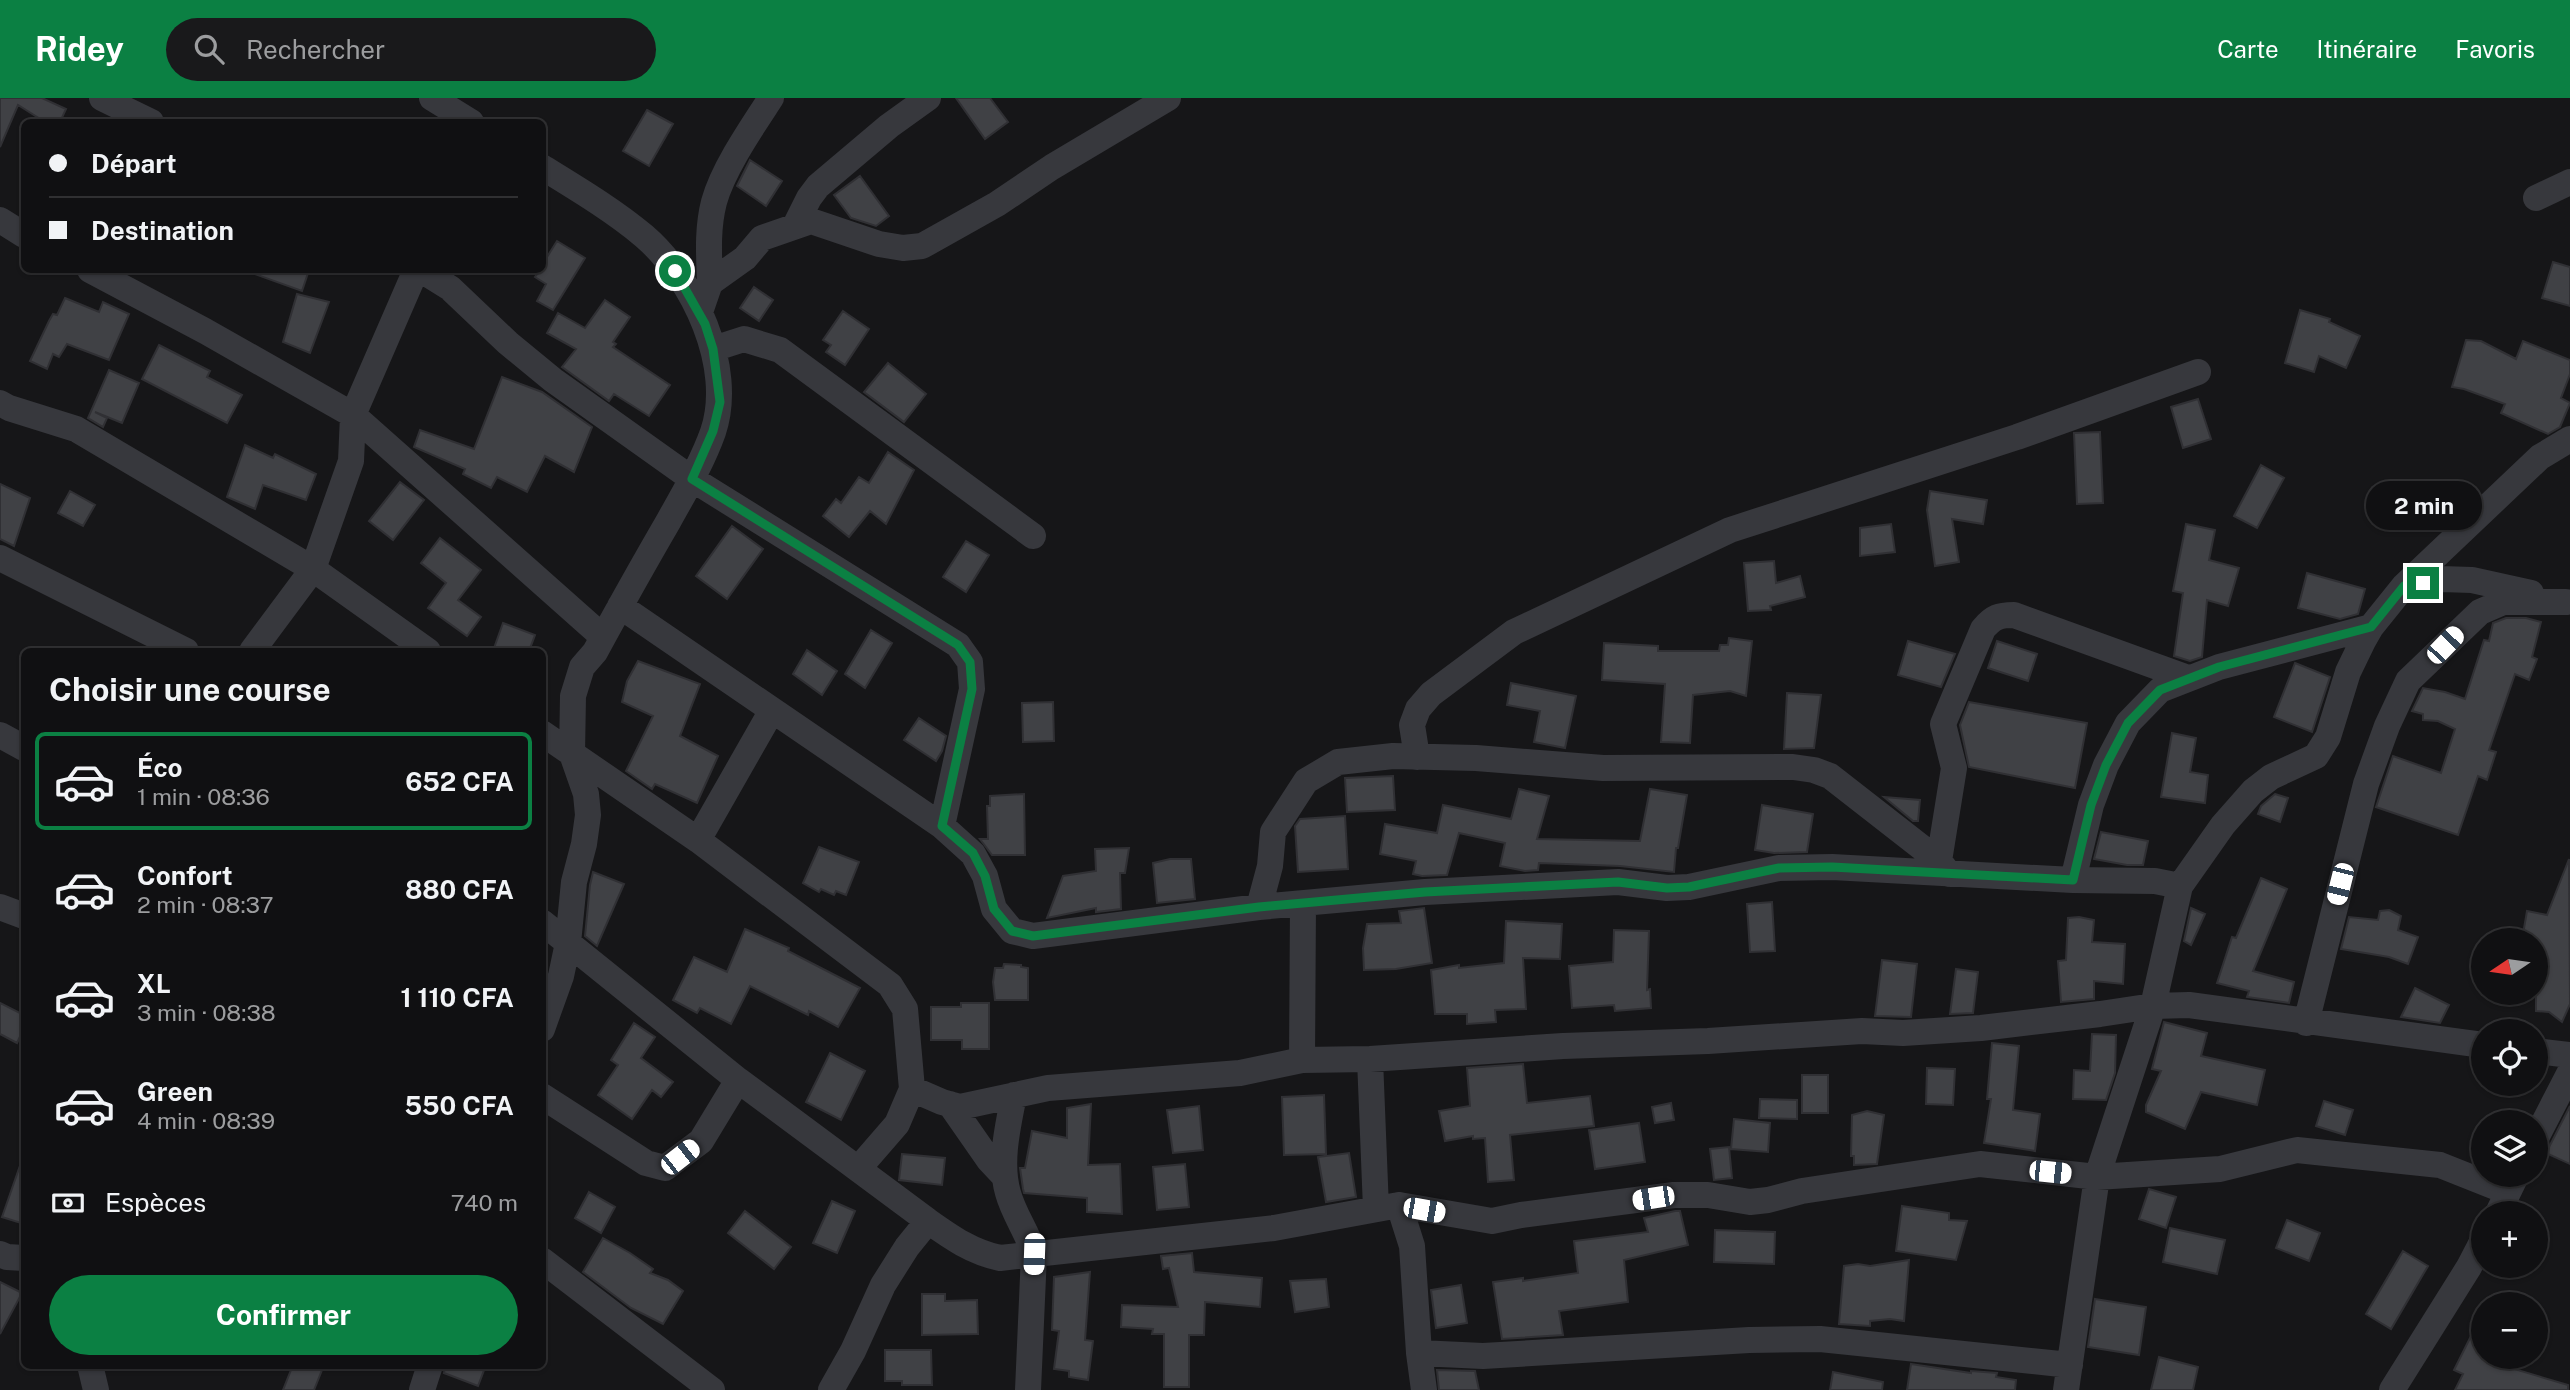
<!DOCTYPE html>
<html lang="fr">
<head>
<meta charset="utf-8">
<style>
  :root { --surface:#101012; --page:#19191b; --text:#f1f3f6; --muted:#9c9d9f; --line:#303032; --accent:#0b8043 }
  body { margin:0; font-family:"Public Sans",sans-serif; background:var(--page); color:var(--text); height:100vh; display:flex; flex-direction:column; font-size:26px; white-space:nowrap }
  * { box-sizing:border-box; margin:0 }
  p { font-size:23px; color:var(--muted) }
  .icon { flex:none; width:38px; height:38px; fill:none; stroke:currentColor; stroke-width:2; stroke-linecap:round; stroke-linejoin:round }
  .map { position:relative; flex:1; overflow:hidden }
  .side { position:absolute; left:21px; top:550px; width:525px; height:721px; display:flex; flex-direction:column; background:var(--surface); border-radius:10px; box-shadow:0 2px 5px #0004,0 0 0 2px var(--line) }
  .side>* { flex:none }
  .top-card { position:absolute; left:21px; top:21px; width:525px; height:154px; border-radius:10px; box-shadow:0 2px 5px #0004,0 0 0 2px var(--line); display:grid; align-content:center; height:154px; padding:0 28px; background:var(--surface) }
  .needle { width:46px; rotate:257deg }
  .buttons { position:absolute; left:2471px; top:830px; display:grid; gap:14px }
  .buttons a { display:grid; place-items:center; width:77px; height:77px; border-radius:50%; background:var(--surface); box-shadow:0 2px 5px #0004,0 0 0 2px var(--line); font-size:35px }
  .end { position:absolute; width:32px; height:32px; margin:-16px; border:9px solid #0b8043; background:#fff; box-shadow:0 0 0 4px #fff }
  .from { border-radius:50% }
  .bubble { position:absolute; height:49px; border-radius:24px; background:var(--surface); box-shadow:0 2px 5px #0004,0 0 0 2px var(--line); font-size:23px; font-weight:700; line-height:49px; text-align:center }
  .car { position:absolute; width:21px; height:42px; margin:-21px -10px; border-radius:9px; box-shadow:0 0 5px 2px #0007; background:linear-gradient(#fff 24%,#345 0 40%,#fff 0 76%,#345 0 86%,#fff 0) }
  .top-card b { display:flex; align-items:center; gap:24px; height:66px; font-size:26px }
  .top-card b+b { border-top:2px solid var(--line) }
  .top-card i { width:18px; height:18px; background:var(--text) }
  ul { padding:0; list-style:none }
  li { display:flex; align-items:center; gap:21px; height:98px; margin:0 14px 10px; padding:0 14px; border:4px solid transparent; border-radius:10px }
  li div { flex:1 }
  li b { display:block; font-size:26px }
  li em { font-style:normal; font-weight:700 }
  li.active { border-color:var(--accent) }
  li>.icon { width:63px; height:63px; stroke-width:1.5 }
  h2 { padding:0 28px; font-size:32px; line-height:84px }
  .pay { display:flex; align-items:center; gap:18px; height:77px; padding:0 28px; font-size:26px }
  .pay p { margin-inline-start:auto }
  .primary-button { display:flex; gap:14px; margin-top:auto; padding:14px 28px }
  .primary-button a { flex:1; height:80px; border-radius:42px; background:var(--accent); color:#fff; font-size:28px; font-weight:700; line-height:80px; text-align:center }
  header { display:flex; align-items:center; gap:42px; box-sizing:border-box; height:98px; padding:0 35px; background:var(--accent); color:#fff }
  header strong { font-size:33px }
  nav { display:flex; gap:38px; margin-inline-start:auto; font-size:24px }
  .search { width:490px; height:63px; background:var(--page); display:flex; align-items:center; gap:18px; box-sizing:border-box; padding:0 24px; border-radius:38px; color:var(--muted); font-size:26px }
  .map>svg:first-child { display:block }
</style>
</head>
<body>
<header>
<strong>Ridey</strong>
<div class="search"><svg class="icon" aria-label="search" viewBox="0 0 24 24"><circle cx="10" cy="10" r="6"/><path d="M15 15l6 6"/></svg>Rechercher</div>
<nav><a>Carte</a><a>Itinéraire</a><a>Favoris</a></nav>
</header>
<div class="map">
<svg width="2570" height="1292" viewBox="0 0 2570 1292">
  <rect width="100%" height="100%" fill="#161618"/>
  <path fill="#404145" stroke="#303034" stroke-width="2" d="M0,0H42L66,11L60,24H45L18,7L0,49Z
    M956,0H990L1008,24L985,41Z
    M647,12L673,26L649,68L623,53Z
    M750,62L782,83L766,108L737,88Z
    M860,78L889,118L876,128L851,120L834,97Z
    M557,143L585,160L553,212L537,203L546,186L535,179L540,172H542V167Z
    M2553,164L2570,169V208L2542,200Z
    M250,172H309L302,193L249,174Z
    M754,189L773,202L759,223L740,210Z
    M297,196L329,204L310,255L283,244Z
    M65,200L99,214L103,204L129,216L109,262L67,246L59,259L53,256L47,271L30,263L49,223L53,216L57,217Z
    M605,202L630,219L613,244L616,246L613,249L670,287L649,318L614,296L609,303L562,269L576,251L547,235L558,215L585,230Z
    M2300,212L2330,221L2329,224L2360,238L2346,270L2319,258L2314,274L2285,265Z
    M843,213L869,231L845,267L826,254L831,247L823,242Z
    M2466,242L2481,243L2516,261L2523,243L2570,262V276L2561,300L2570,305L2560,329L2548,336L2501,315L2505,306L2464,291L2452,289Z
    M159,247L210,273L207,279L242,297L227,325L142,281Z
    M888,265L926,296L904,324L864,294Z
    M109,272L139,285L122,325L95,314L107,320L103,329L88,320Z
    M502,279L542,294L592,329L574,374L545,358L527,394L497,379L491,390L463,376L465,371L414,349L420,332L474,351Z
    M2198,301L2211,341L2183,350L2171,309Z
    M2100,334L2103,405L2077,406L2074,335Z
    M245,347L273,360L275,356L316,376L306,402L263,387L255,411L227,399Z
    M888,354L914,372L886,426L870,413L849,439L823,418L836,401L841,405L859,379L869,385Z
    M2261,367L2284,380L2257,430L2234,418Z
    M400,384L424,402L393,442L369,423Z
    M0,386L30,400L14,448L0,441Z
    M70,393L95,407L83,428L58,415Z
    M1930,393L1987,402L1983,426L1952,421L1959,464L1935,468L1927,412Z
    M1891,426L1895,454L1860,458V430Z
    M2186,426L2215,432L2209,462L2239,470L2228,508L2207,502L2202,559L2190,563L2174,558L2183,495L2173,493Z
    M732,428L763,451L727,501L696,478Z
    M440,440L481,472L458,502L481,519L467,538L428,510L446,485L421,465Z
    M966,443L989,457L966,494L943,479Z
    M1774,463L1776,485L1800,478L1805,499L1770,508L1771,512L1748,513L1744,465Z
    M2307,475L2365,491L2358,516L2340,521L2298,510Z
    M2506,520H2526L2541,524L2532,559L2537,561L2529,582L2515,576L2489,652L2496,654L2487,682L2478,678L2458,737L2376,709L2393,658L2441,675L2455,631L2438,623L2423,622V616L2412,613L2423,590L2445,594L2465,601L2484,542L2489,543L2493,525Z
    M503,525L535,537L529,553H493Z
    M871,532L892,545L865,590L845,576Z
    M1729,540L1752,543L1746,598L1730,593L1693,597L1690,645L1661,644L1665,586L1602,582L1604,545L1658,548V553H1719L1720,547H1728Z
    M1908,543L1955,556L1941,589L1898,577Z
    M1997,543L2037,556L2028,583L1988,570Z
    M807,552L837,573L822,597L793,576Z
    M638,563L700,586L680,638L718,658L697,705L655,686L652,691L626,673L653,618L622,604L627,583Z
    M2295,565L2330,579L2312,634L2274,619Z
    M1511,585L1576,598L1565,650L1534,644L1540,613L1507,607Z
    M1787,595L1821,597L1814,650L1784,651Z
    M1053,604L1054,643L1023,644L1022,605Z
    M1969,604L2087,625L2075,690L1969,669L1960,627Z
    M919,620L946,638L942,653L936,663L904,642Z
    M2172,635L2196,640L2190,674L2208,677L2205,705L2161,699Z
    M1393,678L1395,712L1347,714L1345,680Z
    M1519,691L1549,698L1537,741L1640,743L1650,691L1687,697L1678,750H1676L1674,774L1620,768L1539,765L1538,772L1525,773L1500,768L1505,745L1459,735L1447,777L1422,778L1413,776L1416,763L1380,756L1385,726L1437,735L1443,707L1511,721Z
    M1024,696L1025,757H992L980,741H988L987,708H990V698Z
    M2275,696L2288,700L2280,724L2258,716L2261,708Z
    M1884,699L1920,702L1918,723H1913Z
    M1762,707L1813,716L1807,754L1774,755L1755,752Z
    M1345,718L1348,771L1298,774L1295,728L1300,721Z
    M2101,734L2148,743L2143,767H2127L2094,761Z
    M819,749L859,764L846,797L836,793L834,797L821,791L819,794L803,785Z
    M1129,750L1125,775H1120L1121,811L1096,814V810L1047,820L1063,778L1096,773L1095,751Z
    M1170,761H1191L1195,801L1157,805L1153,765Z
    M2569,761L2570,906L2562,924L2549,914L2536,913V842H2522L2527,813L2547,817Z
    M593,774L624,786L597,848L585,838L590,787Z
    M2261,780L2287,791L2253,873L2294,884L2289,905L2247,899L2249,893L2217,885L2232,839L2236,840Z
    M1772,804L1775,853L1750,854L1747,806Z
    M1424,810L1432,865L1396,871L1364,872L1363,850L1367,826L1401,825L1399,813Z
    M2191,810L2205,816L2191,847L2184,843Z
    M2389,812L2401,818L2398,832L2418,839L2408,866L2389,859L2341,851L2349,819L2378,822L2380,813Z
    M2079,819L2094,822L2092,844L2125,846L2123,886L2094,883V901L2061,904L2058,863L2066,862L2068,820Z
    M1506,823L1562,826L1560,861L1523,860L1526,911L1495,912L1496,924L1467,926V916H1435L1431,872L1459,867V870L1504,865Z
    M745,831L789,850L788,853L860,890L838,929L809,913L808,917L750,888L731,926L700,910L697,915L673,902L694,859L727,874Z
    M1614,832L1649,833L1647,892L1650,891L1651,910L1615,913L1614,907L1572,910L1569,868L1613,864Z
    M1882,862L1917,866L1911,919L1875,918Z
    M1004,866L1021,867V869L1028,870V902H995L993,884L995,870H1003Z
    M1956,871L1978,874L1973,915L1950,916Z
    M2415,890L2449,907L2440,925L2401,919Z
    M0,905L24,917V930L17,945L0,936Z
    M961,905H989V951H962V942H931V909H961Z
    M2164,924L2207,935L2201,958L2265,972L2257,1007L2201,994L2185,1031L2146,1014V1007L2161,973L2152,971Z
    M634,925L655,939L641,960L673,984L661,999L652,992L632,1021L598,997L618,967L611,962Z
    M2092,936L2116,937L2115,975L2106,1002L2073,1001L2074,972L2090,973Z
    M1992,945L2019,948L2013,1012L2040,1016L2035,1053L1984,1045L1991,1001H1987Z
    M830,955L865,973L841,1022L806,1004Z
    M1523,966L1527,1005L1590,998L1594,1028L1510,1037L1514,1082L1488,1084L1485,1040L1473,1041V1038L1445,1043L1439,1013L1470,1008L1467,970Z
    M1927,970L1955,971L1953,1007L1926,1006Z
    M1802,977H1828V1015H1802Z
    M1324,997L1326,1056L1284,1057L1282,999Z
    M1760,1001L1797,1002V1021L1759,1020Z
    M2324,1003L2353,1012L2345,1037L2316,1028Z
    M1671,1005L1674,1022L1655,1025L1652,1009Z
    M1091,1006L1088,1067L1120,1066L1122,1116L1087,1114V1100L1024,1095L1023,1091L1020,1070H1025L1032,1033L1067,1040V1010Z
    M1199,1008L1203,1052L1173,1055L1167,1012Z
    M2570,1008V1066L2546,1055Z
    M1867,1013L1884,1017L1877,1066L1854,1067V1058H1851L1852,1017Z
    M1734,1021L1770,1025L1768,1054L1731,1051Z
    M1639,1025L1645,1064L1595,1071L1589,1032Z
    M1729,1049L1732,1080L1714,1082L1710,1051Z
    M1349,1055L1356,1099L1326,1104L1318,1059Z
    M902,1056L945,1060L942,1087L899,1082Z
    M22,1062L24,1063V1126L2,1119Z
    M1185,1066L1189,1109L1157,1112L1153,1069Z
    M2149,1091L2176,1099L2166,1130L2139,1121Z
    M589,1094L615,1109L601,1135L575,1120Z
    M832,1103L855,1113L837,1155L813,1145Z
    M1902,1108L1949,1115V1122L1967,1123L1956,1162L1896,1153Z
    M745,1113L791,1149L774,1171L728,1135Z
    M1675,1113H1680L1688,1147L1624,1162L1628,1204L1559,1213L1563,1237L1502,1241L1493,1184L1523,1180V1183L1578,1175L1574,1143L1648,1134L1644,1120Z
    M2287,1122L2320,1135L2309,1163L2276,1150Z
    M2170,1130L2225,1142L2217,1176L2163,1164Z
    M1715,1132L1775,1134L1774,1166L1714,1164Z
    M603,1140L630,1155L653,1171L650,1175L668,1182L683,1193L663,1226L631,1210L583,1174Z
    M2403,1153L2428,1168L2391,1231L2366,1216Z
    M1192,1155L1194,1174L1262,1180L1260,1209L1205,1204L1204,1237H1189V1289H1164V1236H1152L1153,1231L1121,1229L1122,1207L1178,1209L1169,1170L1163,1171L1161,1158Z
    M1909,1162L1904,1223L1890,1221L1870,1223V1228L1839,1226L1844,1168L1858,1166L1870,1168Z
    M1090,1174L1085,1242L1093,1243L1088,1282L1069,1279V1273L1054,1271L1059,1233L1052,1232L1054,1179Z
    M1326,1181L1329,1209L1295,1214L1290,1183Z
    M0,1184L22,1195L0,1236Z
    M1461,1187L1467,1225L1436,1230L1431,1192Z
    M922,1196H945V1203L977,1202L978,1236L922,1237Z
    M2095,1201L2146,1209L2139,1257L2088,1249Z
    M2483,1214V1258H2498L2494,1265L2568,1287V1292H2455L2463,1276L2454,1272Z
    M885,1252H931L932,1287H902V1283H885Z
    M2159,1259L2198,1269L2193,1292H2151Z
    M1911,1266L1971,1275V1273L1997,1275L1996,1279L2016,1282L2015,1292H1907Z
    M293,1267H324L314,1292H283Z
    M445,1267H486L478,1288L444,1275Z
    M1437,1272L1475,1273L1479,1292H1439Z
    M1833,1274L1883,1284L1882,1292H1830Z"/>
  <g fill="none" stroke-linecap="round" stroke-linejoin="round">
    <path stroke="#37383d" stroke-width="26" d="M102,0L151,24
      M432,0L471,24
      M542,69C576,90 613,112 644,138C693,180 735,269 713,334C702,365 684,395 668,424C643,467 619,510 595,554L582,569L573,598L572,656L586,696L588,717L584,746L574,784L568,845L561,878L542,931
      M2536,100L2570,84
      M0,122L24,137
      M795,128L809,100L818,88L889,28L928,0
      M90,172L205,233L353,317L603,539
      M421,172L450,190L508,245L553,282L692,381L958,547L970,564L972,591L942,728L973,756L985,778L994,811L1012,833L1033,838L1259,809L1425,794L1618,784L1667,790L1689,789L1779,770L1832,769L2073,782L2155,783L2180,788
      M710,185C709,158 707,131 714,104C723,71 752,29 771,0
      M700,214L710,185L745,160L762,140L811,123L879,146L903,150L922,148L997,106L1052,69L1168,0
      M713,251L744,241L780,252L1033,438
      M0,305L9,310L76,331L313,471L428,553
      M0,460L186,553
      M2404,488L2441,481L2472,482L2531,495
      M620,508L942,728
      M252,553L313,471L351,363L353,317L416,172
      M542,635L698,742L890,887L905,911L912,991L897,1026L858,1071
      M0,637L24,650
      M1417,659L1412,627L1418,611L1431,596L1514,534L1730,432L2017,339L2198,274
      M698,742L767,621L774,614
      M1939,763L1954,670L1943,626L1983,531C1993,519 1999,517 2014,517L2188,580
      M2073,782L2091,707L2106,667L2128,625L2160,592L2219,569L2371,529
      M0,809L24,818
      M1259,809L1270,768L1273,734L1306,683L1338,664L1393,658L1476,660L1603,670L1793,669L1814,672L1830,678L1939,763L1949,776
      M542,824L738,982L928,1123C952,1140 972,1154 1000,1160L1274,1130L1399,1107L1492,1123L1521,1117L1674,1097H1708L1750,1104L1768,1102L1802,1093L1980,1066L2097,1079L2220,1071L2297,1052L2440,1067L2508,1094
      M2306,925L2366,686L2387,628L2408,583L2480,514L2503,504H2566
      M2536,953L2570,957
      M1370,961L1376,1111
      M1302,962L1303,806
      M912,991L942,1004L960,1009L1048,990L1240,975L1302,962L1370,961L1563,948L1708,943L1862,933L1903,935L1981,930L2100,916L2153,908L2189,907L2483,947
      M1014,997C1008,1028 999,1064 1008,1095C1014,1117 1028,1135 1034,1156L1028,1292
      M542,998L646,1065L665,1070L701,1043L738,982
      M950,1006L989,1062L1005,1079
      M2536,1040L2570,974
      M1399,1107L1412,1148L1419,1255L1424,1292
      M2498,1115L2517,1076
      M0,1156L7,1159L24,1160
      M542,1162L712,1292
      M1419,1255L1483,1258L1749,1242L1820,1241L2070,1267
      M90,1267L96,1292
      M422,1292L430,1267
      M831,1292L853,1253L883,1187L907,1149L928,1123
      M2066,1292L2097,1079L2153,908L2180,788L2223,727L2253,693L2271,679L2316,658L2328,639L2348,574L2363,543L2371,529L2404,488L2540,359L2570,341
      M2392,1292L2469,1169L2483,1142"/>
  </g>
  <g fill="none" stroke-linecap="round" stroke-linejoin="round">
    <path stroke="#0b8043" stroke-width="9" d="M675,173L705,226L713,251L720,304L713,333L692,381L958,547L970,564L972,591L942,728L973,755L985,778L994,811L1012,833L1033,838L1259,809L1425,794L1618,784L1667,790L1689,789L1779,770L1832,769L2073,782L2091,707L2106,667L2128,625L2160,592L2219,569L2371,529L2404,488L2423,485"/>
  </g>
</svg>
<div class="buttons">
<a><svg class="needle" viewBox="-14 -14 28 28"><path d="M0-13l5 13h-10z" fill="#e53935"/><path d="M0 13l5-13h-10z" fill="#9c9d9f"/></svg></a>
<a><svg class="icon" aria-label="locate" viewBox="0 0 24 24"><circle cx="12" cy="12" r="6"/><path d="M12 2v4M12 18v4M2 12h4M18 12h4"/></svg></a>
<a><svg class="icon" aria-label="layers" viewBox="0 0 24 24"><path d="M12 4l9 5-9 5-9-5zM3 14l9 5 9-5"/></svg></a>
<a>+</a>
<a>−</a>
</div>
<i class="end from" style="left:675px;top:173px"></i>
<i class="end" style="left:2423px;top:485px"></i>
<div class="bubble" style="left:2366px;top:383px;width:116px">2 min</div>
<i class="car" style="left:2445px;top:547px;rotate:44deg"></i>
<i class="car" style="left:2340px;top:786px;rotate:194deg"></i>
<i class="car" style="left:680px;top:1059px;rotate:52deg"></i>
<i class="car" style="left:2050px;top:1074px;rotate:96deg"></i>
<i class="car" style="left:1653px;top:1100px;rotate:261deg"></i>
<i class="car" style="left:1424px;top:1112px;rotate:100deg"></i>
<i class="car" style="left:1034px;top:1156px;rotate:182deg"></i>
<div class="top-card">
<b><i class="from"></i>Départ</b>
<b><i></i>Destination</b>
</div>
<section class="side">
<h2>Choisir une course</h2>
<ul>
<li class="active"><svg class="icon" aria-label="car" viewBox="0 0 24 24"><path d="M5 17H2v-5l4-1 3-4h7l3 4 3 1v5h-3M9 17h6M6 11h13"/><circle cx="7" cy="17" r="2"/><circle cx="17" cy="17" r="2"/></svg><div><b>Éco</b><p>1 min · 08:36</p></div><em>652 CFA</em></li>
<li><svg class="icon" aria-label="car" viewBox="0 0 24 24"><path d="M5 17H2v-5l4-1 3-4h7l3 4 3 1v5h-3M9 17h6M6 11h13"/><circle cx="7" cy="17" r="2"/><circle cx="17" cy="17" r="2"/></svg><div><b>Confort</b><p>2 min · 08:37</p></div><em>880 CFA</em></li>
<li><svg class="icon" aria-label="car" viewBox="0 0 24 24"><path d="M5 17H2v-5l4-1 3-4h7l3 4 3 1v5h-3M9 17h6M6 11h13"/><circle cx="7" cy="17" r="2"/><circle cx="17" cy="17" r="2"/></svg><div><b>XL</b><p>3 min · 08:38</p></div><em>1 110 CFA</em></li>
<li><svg class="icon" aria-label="car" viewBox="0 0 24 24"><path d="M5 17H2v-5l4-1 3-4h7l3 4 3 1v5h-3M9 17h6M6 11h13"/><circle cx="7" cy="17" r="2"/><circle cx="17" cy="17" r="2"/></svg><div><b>Green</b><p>4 min · 08:39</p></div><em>550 CFA</em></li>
</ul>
<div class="pay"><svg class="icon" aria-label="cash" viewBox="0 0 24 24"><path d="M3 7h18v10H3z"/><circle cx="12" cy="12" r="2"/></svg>Espèces<p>740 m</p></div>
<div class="primary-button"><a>Confirmer</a></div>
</section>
</div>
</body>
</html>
